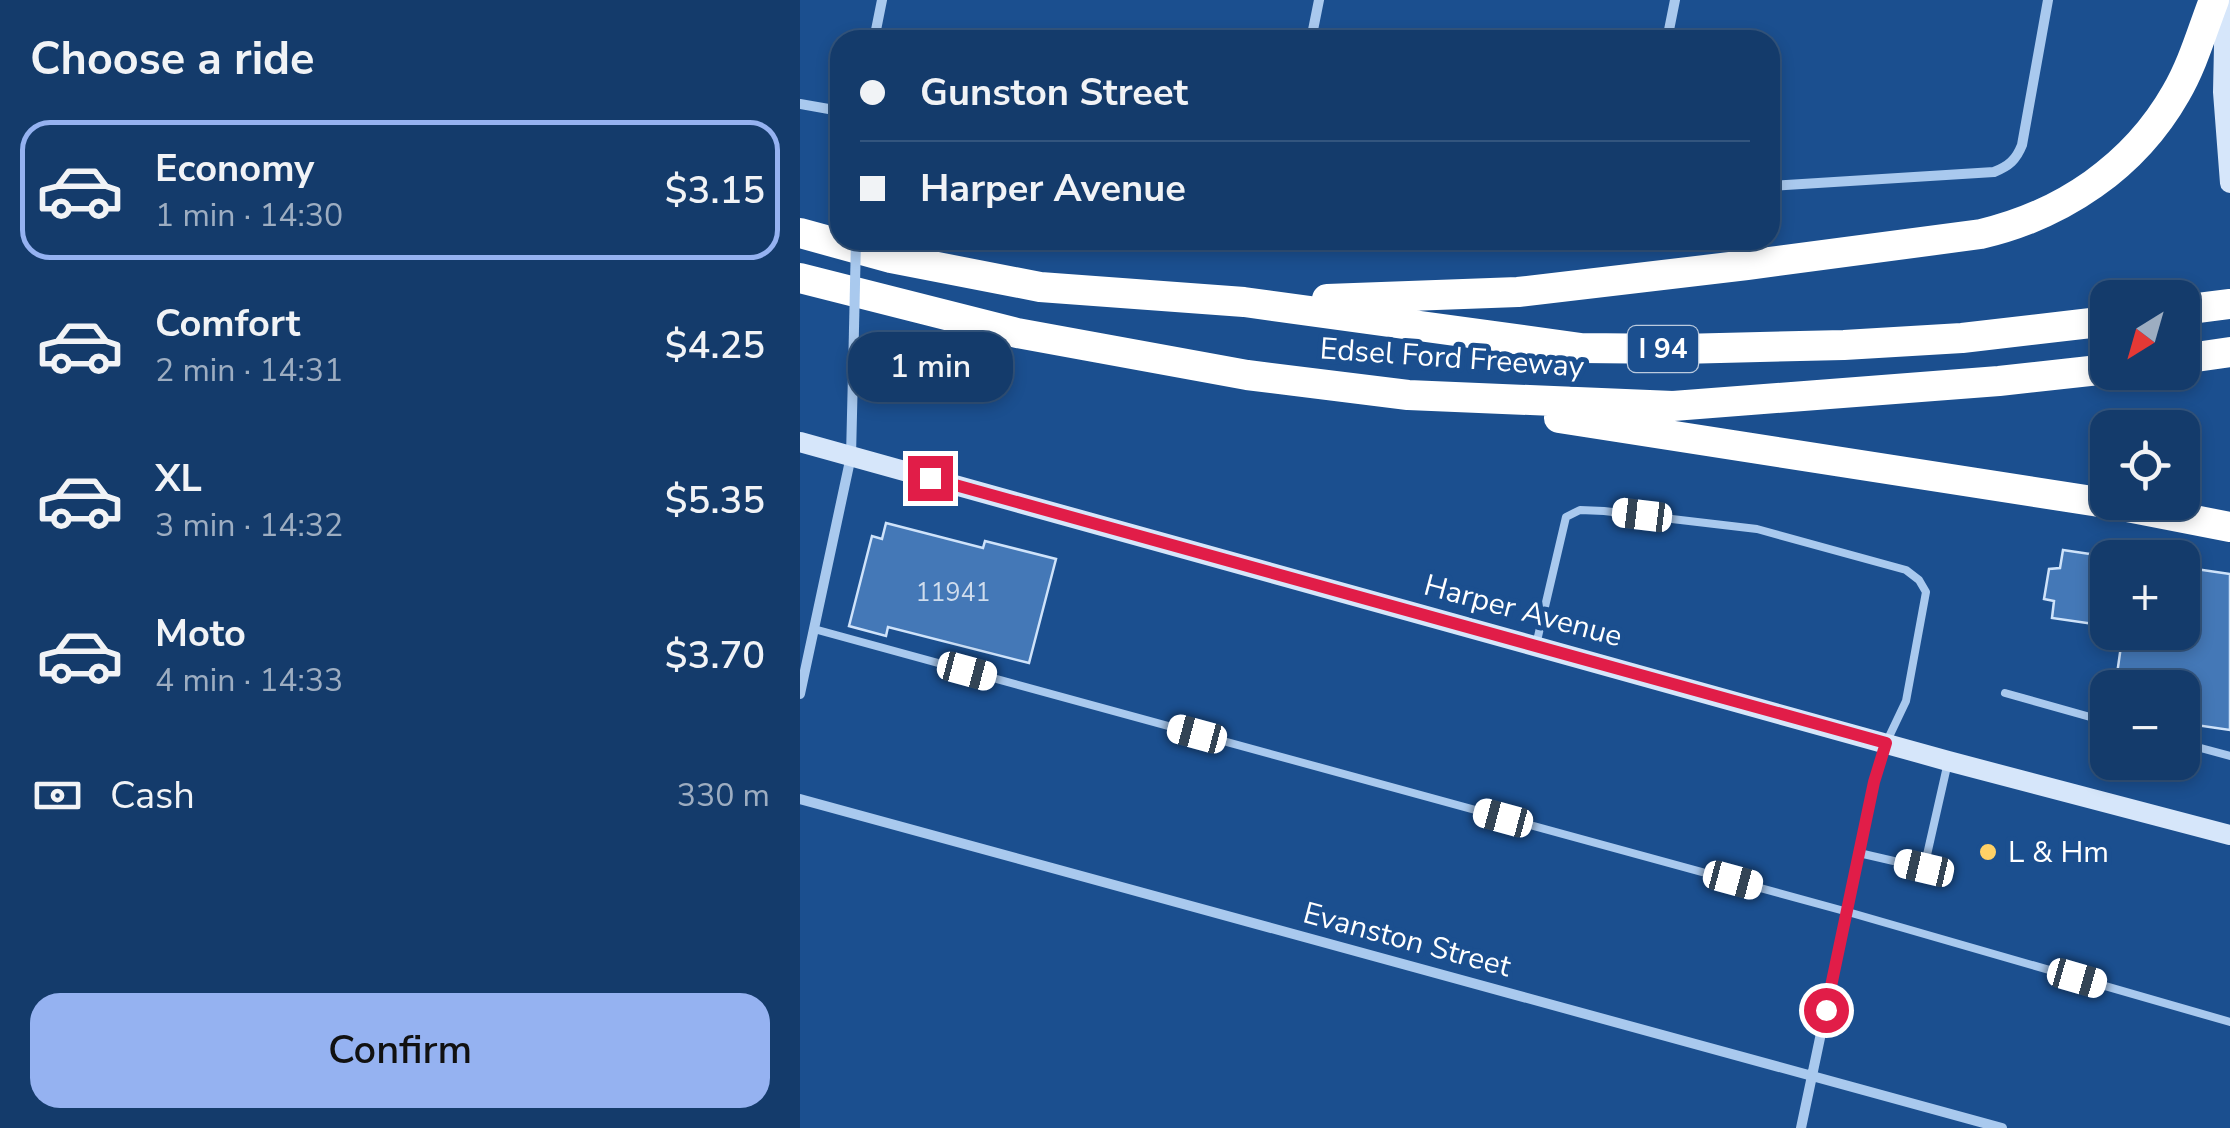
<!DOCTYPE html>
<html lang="en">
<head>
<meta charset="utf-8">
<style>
  :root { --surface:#143b6b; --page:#214673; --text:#f1f3f6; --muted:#9dadc1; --line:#33557e; --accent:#95b2f1 }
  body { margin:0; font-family:"Nunito Sans",sans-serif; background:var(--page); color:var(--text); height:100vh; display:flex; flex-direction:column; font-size:38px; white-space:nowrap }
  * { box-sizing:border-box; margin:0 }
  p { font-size:32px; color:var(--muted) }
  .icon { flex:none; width:55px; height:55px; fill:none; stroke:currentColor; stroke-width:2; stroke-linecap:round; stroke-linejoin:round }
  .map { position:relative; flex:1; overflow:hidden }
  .drawer { display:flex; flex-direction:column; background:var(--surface); width:800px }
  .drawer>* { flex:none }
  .guide { position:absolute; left:30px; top:30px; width:950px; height:220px; border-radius:30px; box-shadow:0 5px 15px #0003,0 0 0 2px var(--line); display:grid; align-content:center; height:220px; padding:0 30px; background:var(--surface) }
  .needle { width:65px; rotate:217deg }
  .tools { position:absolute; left:1290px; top:280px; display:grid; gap:20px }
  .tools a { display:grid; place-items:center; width:110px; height:110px; border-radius:20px; background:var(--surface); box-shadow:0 5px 15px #0003,0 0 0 2px var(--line); font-size:50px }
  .end { position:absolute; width:45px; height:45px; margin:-22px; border:12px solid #e11d48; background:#fff; box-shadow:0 0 0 5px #fff }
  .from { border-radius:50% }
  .bubble { position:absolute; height:70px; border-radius:30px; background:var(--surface); box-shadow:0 5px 15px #0003,0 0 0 2px var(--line); font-size:32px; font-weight:600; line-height:70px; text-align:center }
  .car { position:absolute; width:30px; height:60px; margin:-30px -15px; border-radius:12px; box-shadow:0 0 8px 2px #0007; background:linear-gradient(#fff 24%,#345 0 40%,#fff 0 76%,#345 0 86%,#fff 0) }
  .guide b { display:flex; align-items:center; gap:35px; height:95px; font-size:38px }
  .guide b+b { border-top:2px solid var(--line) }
  .guide i { width:25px; height:25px; background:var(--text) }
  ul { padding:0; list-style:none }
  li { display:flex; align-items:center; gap:30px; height:140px; margin:0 20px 15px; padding:0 10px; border:5px solid transparent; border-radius:30px }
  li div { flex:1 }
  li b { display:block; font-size:38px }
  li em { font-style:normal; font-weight:600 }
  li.active { border-color:var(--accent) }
  li>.icon { width:90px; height:90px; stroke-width:1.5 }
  h2 { padding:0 30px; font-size:45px; line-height:120px }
  .pay { display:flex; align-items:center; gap:25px; height:110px; padding:0 30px; font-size:38px }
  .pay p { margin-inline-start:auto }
  .cta { display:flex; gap:20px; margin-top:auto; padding:20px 30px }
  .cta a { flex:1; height:115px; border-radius:30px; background:var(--accent); color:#111; font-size:40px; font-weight:600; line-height:115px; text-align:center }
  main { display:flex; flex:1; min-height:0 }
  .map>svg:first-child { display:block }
</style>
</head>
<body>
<main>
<section class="drawer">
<h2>Choose a ride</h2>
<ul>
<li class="active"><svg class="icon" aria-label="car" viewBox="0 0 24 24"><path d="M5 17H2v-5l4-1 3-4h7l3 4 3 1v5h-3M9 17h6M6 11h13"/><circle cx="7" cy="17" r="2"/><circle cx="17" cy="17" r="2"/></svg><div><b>Economy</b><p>1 min · 14:30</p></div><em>$3.15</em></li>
<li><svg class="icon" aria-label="car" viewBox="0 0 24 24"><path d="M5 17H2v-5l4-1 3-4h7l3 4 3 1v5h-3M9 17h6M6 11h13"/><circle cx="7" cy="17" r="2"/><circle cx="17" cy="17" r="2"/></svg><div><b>Comfort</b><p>2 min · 14:31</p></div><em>$4.25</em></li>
<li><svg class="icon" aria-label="car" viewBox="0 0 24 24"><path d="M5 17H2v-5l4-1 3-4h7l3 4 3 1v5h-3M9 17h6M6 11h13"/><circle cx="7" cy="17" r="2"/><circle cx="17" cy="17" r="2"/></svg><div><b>XL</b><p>3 min · 14:32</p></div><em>$5.35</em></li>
<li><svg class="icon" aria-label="car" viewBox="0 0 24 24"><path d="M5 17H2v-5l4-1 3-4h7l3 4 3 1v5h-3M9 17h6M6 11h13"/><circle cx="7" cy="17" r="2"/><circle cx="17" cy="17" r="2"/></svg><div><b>Moto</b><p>4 min · 14:33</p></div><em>$3.70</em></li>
</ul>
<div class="pay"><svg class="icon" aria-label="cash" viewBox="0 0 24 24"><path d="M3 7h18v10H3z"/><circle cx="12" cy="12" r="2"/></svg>Cash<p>330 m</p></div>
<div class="cta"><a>Confirm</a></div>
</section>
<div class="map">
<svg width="1430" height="1128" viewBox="0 0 1430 1128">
  <rect width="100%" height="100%" fill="#1b4f8f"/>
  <path fill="#4478b7" stroke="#cfe3fa" stroke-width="2.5" d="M86,523L183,548L185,541L256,559L229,663L88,627L86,636L49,626L72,536L82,539Z
    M1263,550L1317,558H1308V626L1252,618L1254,601L1244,599L1249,569L1260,568Z
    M1382,567L1430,574V730L1382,723V688H1315L1323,632H1382Z"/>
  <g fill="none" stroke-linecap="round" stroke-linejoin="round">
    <path stroke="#a9c9ee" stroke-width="8" d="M14,629L1048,912L1430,1022
      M736,645L766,517L780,510L804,511L957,529L1106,570L1119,580L1126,592L1106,701L1087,741
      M1205,693L1308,722
      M1382,743L1430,756
      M1059,853L1124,868L1148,762"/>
    <path stroke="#a9c9ee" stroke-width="10" d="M74,40L82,0
      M511,40L519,0
      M867,40L875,0
      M0,104L40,111
      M970,186L1194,172C1209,166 1216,160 1222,145L1248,0
      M0,694L51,456L53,373
      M0,799L1202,1128
      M1001,1128L1074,782L1086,744"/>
    <path stroke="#d6e6fa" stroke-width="20" d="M1425,0L1423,92L1430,183
      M0,442L1148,761L1430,835"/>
    <path stroke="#fff" stroke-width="30" d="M0,233L91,258L240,287L444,302L781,348L880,349L1044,345L1162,338L1308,321
      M0,278L217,333L447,375L608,395L873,406L1199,381L1308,369
      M527,299L718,292L947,265L1181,234C1262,215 1334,167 1376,93C1393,64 1402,31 1414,0
      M1382,310L1430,304
      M1382,359L1430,352
      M759,418L1312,504L1430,527"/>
    <path stroke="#a9c9ee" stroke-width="10" d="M53,373L56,240"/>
  </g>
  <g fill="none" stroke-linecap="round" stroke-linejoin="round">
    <path stroke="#e11d48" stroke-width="12" d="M130,478L1086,743L1074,782L1026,1010"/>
  </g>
  <circle fill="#ffd166" stroke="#1b4f8f" stroke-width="4" cx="1188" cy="852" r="10"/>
  <g text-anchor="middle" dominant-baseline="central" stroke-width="10" stroke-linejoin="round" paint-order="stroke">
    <g font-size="25" fill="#d0dded">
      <text x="153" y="593">11941</text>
    </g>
    <rect fill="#1b4f8f" stroke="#bbcadd" stroke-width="2.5" x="828" y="326" width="70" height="46" rx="8"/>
    <g font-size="28" font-weight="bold" fill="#fff">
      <text x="863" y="349">I 94</text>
    </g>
    <g font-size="30" fill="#fff" stroke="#1b4f8f">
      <text transform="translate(652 358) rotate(4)">Edsel Ford Freeway</text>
      <text transform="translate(723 611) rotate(15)">Harper Avenue</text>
      <text transform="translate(607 940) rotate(15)">Evanston Street</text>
    </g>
    <g font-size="30" fill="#fff" stroke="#1b4f8f" text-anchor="start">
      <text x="1208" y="852">L &amp; Hm</text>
    </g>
  </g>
</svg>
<div class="tools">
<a><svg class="needle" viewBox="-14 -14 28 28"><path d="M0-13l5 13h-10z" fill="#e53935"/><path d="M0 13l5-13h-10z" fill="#9dadc1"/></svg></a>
<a><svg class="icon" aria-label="locate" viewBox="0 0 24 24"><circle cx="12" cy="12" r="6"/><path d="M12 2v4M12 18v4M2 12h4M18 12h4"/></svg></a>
<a>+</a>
<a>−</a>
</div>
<i class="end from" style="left:1026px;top:1010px"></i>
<i class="end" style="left:130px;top:478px"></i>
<div class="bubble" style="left:48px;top:332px;width:165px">1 min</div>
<i class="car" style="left:842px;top:515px;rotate:277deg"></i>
<i class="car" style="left:167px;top:671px;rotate:105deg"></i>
<i class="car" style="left:397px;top:734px;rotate:285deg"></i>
<i class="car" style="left:703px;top:818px;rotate:285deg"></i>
<i class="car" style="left:1124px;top:868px;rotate:283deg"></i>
<i class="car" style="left:933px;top:880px;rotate:105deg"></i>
<i class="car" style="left:1277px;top:978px;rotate:106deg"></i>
<div class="guide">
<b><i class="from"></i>Gunston Street</b>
<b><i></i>Harper Avenue</b>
</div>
</div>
</main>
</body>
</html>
